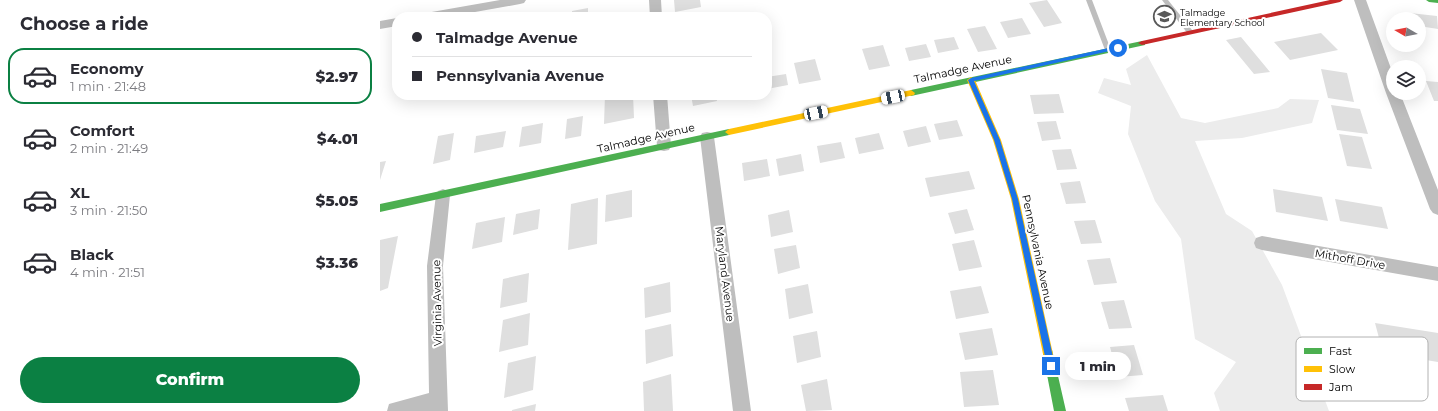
<!DOCTYPE html>
<html lang="en">
<head>
<meta charset="utf-8">
<style>
  :root { --surface:#fff; --page:#f2f2f3; --text:#2b2b33; --muted:#7c7c81; --line:#e1e1e2; --accent:#0b8043 }
  body { margin:0; font-family:Montserrat,sans-serif; background:var(--page); color:var(--text); height:100vh; display:flex; flex-direction:column; font-size:15px; white-space:nowrap }
  * { box-sizing:border-box; margin:0 }
  p { font-size:13px; color:var(--muted) }
  .icon { flex:none; width:22px; height:22px; fill:none; stroke:currentColor; stroke-width:2; stroke-linecap:round; stroke-linejoin:round }
  .map { position:relative; flex:1; overflow:hidden }
  .panel { display:flex; flex-direction:column; background:var(--surface); width:380px }
  .panel>* { flex:none }
  .banner { position:absolute; left:12px; top:12px; width:380px; height:88px; border-radius:16px; box-shadow:0 4px 16px #0002; display:grid; align-content:center; height:88px; padding:0 20px; background:var(--surface) }
  .needle { width:26px; rotate:279deg }
  .tools { position:absolute; left:1006px; top:12px; display:grid; gap:8px }
  .tools a { display:grid; place-items:center; width:40px; height:40px; border-radius:50%; background:var(--surface); box-shadow:0 4px 16px #0002; font-size:20px }
  .end { position:absolute; width:18px; height:18px; margin:-9px; border:5px solid #1a73e8; background:#fff; box-shadow:0 0 0 2px #fff }
  .from { border-radius:50% }
  .bubble { position:absolute; height:28px; border-radius:14px; background:var(--surface); box-shadow:0 4px 16px #0002; font-size:13px; font-weight:800; line-height:28px; text-align:center }
  .car { position:absolute; width:12px; height:24px; margin:-12px -6px; border-radius:5px; box-shadow:0 0 3px 1px #0007; background:linear-gradient(#fff 24%,#345 0 40%,#fff 0 76%,#345 0 86%,#fff 0) }
  .banner b { display:flex; align-items:center; gap:14px; height:38px; font-size:15px }
  .banner b+b { border-top:1px solid var(--line) }
  .banner i { width:10px; height:10px; background:var(--text) }
  ul { padding:0; list-style:none }
  li { display:flex; align-items:center; gap:12px; height:56px; margin:0 8px 6px; padding:0 12px; border:2px solid transparent; border-radius:16px }
  li div { flex:1 }
  li b { display:block; font-size:15px }
  li em { font-style:normal; font-weight:800 }
  li.current { border-color:var(--accent) }
  li>.icon { width:36px; height:36px; stroke-width:1.5 }
  h2 { padding:0 20px; font-size:18px; line-height:48px }
  .cta { display:flex; gap:8px; margin-top:auto; padding:8px 20px }
  .cta a { flex:1; height:46px; border-radius:24px; background:var(--accent); color:#fff; font-size:16px; font-weight:800; line-height:46px; text-align:center }
  main { display:flex; flex:1; min-height:0 }
  .map>svg:first-child { display:block }
</style>
</head>
<body>
<main>
<section class="panel">
<h2>Choose a ride</h2>
<ul>
<li class="current"><svg class="icon" aria-label="car" viewBox="0 0 24 24"><path d="M5 17H2v-5l4-1 3-4h7l3 4 3 1v5h-3M9 17h6M6 11h13"/><circle cx="7" cy="17" r="2"/><circle cx="17" cy="17" r="2"/></svg><div><b>Economy</b><p>1 min · 21:48</p></div><em>$2.97</em></li>
<li><svg class="icon" aria-label="car" viewBox="0 0 24 24"><path d="M5 17H2v-5l4-1 3-4h7l3 4 3 1v5h-3M9 17h6M6 11h13"/><circle cx="7" cy="17" r="2"/><circle cx="17" cy="17" r="2"/></svg><div><b>Comfort</b><p>2 min · 21:49</p></div><em>$4.01</em></li>
<li><svg class="icon" aria-label="car" viewBox="0 0 24 24"><path d="M5 17H2v-5l4-1 3-4h7l3 4 3 1v5h-3M9 17h6M6 11h13"/><circle cx="7" cy="17" r="2"/><circle cx="17" cy="17" r="2"/></svg><div><b>XL</b><p>3 min · 21:50</p></div><em>$5.05</em></li>
<li><svg class="icon" aria-label="car" viewBox="0 0 24 24"><path d="M5 17H2v-5l4-1 3-4h7l3 4 3 1v5h-3M9 17h6M6 11h13"/><circle cx="7" cy="17" r="2"/><circle cx="17" cy="17" r="2"/></svg><div><b>Black</b><p>4 min · 21:51</p></div><em>$3.36</em></li>
</ul>
<div class="cta"><a>Confirm</a></div>
</section>
<div class="map">
<svg width="1058" height="411" viewBox="0 0 1058 411">
  <rect width="100%" height="100%" fill="#fff"/>
  <path fill="#ececec" d="M767,55L801,118L825,123L898,108L910,99L939,100L932,123L862,138L815,141L846,214L872,231L902,285L949,411H840L834,393L856,362L815,339L801,239L775,201L748,134L751,106L718,93L724,78L751,85L746,69Z"/>
  <path fill="#dfdfdf" d="M294,0H320L321,7L295,12Z
    M667,0L682,23L664,27L649,3Z
    M208,8V17H192V11Z
    M1030,13L1057,16L1058,29L1039,26V19H1028L1026,14L1031,15Z
    M642,18L651,34L628,38L620,22Z
    M605,26L617,49L598,52L587,29Z
    M941,33L958,50L910,60L894,42Z
    M574,37L579,49L558,53L554,40Z
    M861,37L890,72L874,74L846,40Z
    M546,44L551,57L529,61L525,48Z
    M503,45L510,66L489,70L482,49Z
    M435,59L441,80L419,84L414,63Z
    M941,69L967,73L974,102L948,98Z
    M406,74L408,85L387,89V77Z
    M1046,81L1058,82V101H1054Z
    M679,94L684,113L654,114L650,95Z
    M225,95H253L254,118L224,124Z
    M311,95H336L337,101L313,106Z
    M345,95H364V96L346,99Z
    M951,105L980,109L988,134L957,130Z
    M203,116L201,136L185,139L187,119Z
    M577,120L583,136L559,140L554,124Z
    M676,121L681,139L662,141L657,122Z
    M163,123L161,143L139,147L142,127Z
    M546,126L551,142L528,147L523,131Z
    M126,131L123,147L94,153L96,136Z
    M74,133L70,160L53,164L58,136Z
    M499,133L504,149L479,154L475,138Z
    M959,134L982,137L992,169L967,166Z
    M461,142L465,158L440,163L437,146Z
    M691,149L697,169L677,170L672,150Z
    M421,154L424,171L399,176L396,159Z
    M387,159L390,176L364,181L362,163Z
    M6,161L0,180V162Z
    M589,171L595,189L550,197L545,178Z
    M700,181L706,203L686,204L680,183Z
    M893,189L942,197L948,221L896,212Z
    M252,190V217L225,222L226,195Z
    M218,198L217,244L188,250L191,204Z
    M955,199L1002,207L1008,229L960,221Z
    M160,209L158,229L133,235L136,214Z
    M587,209L594,230L575,234L568,213Z
    M409,210L413,232L391,237L388,215Z
    M125,217L122,242L92,249L96,223Z
    M715,220L722,243L701,244L694,221Z
    M18,236L8,288L0,291V240Z
    M594,240L602,267L579,271L572,244Z
    M416,245L420,268L398,274L394,249Z
    M730,258L737,283L714,285L707,260Z
    M149,273L147,302L120,308L123,279Z
    M290,282L291,312L265,318L264,288Z
    M428,284L433,313L409,319L405,289Z
    M601,286L609,313L576,319L570,291Z
    M744,300L752,328L729,329L721,302Z
    M150,313L148,345L119,352L123,320Z
    M995,323L1058,333V362L1003,353Z
    M291,324L293,356L266,364L265,330Z
    M612,328L618,355L585,360L579,333Z
    M437,331L441,357L417,363L413,336Z
    M754,345L763,375L738,377L730,347Z
    M156,356L153,390L124,398L128,363Z
    M613,370L619,405L584,407L580,372Z
    M291,374L293,411H264L263,382Z
    M447,379L452,410L426,411L421,385Z
    M783,395L788,411H749L745,398Z
    M156,404L155,411H132V410Z"/>
  <g fill="none" stroke-linecap="round" stroke-linejoin="round">
    <path fill="#bebebe" fill-rule="evenodd" d="M706,0H712L731,50L730,52H728L725,50Z
      M782,0H788L812,30V34H808Z"/>
    <path fill="#bebebe" fill-rule="evenodd" d="M120,0H146L144,3L140,4L67,17H40L42,14L46,13Z
      M269,0H281L282,17H270Z
      M974,0H986L1013,74V93H1020L1058,190V215L1053,213L1050,209L1006,93Z
      M17,18V26L0,29V21Z
      M273,95H287L291,146L289,150L284,151L279,150L277,146Z
      M327,132L332,133L334,137L371,411H353L320,137L322,133Z
      M63,189L68,191L70,195L63,266L68,411H7L9,404L49,393L47,266L56,195L58,191Z
      M882,236L1058,267V281L882,250L876,248L874,243L876,238Z"/>
    <path fill="#4caf50" fill-rule="evenodd" d="M1046,0H1058V3L1049,2Z
      M762,41H765V45L531,96L527,93L531,90Z
      M349,129L353,132L349,135L0,212V204Z
      M668,349L672,350L673,354L686,411H674L663,354L664,350Z"/>
    <path fill="#ffc107" fill-rule="evenodd" d="M591,77L595,80L621,140L639,199L673,354L672,358L668,359L664,358L663,354L631,199L613,140L587,80Z
      M531,90L535,93L534,95L349,135L345,132L349,129Z"/>
    <path fill="#c62828" fill-rule="evenodd" d="M950,0H963L960,2L762,45L758,43L762,41Z"/>
  </g>
  <path fill="#1a73e8" d="M738,46L740,48L739,49L594,81L620,140L638,199L675,366L671,369L667,366L632,199L614,140L588,80L591,78Z"/>
  <defs>
    <symbol id="school-ring" viewBox="-11 -11 22 22"><circle r="9.5" fill="#fff" stroke="#595959" stroke-width="1.5"/><path d="M0-5L7-2L0 1L-7-2ZM-4 1L0 2.5L4 1V4Q0 6-4 4Z" fill="#595959"/></symbol>
  </defs>
  <g fill-rule="evenodd">
    <use href="#school-ring" x="772" y="4" width="25" height="25"/>
  </g>
  <g text-anchor="middle" dominant-baseline="central" stroke-width="4" stroke-linejoin="round" paint-order="stroke">
    <g font-size="9" fill="#000" stroke="#fff" text-anchor="start">
      <text x="800" y="12">Talmadge<tspan x="800" dy="10">Elementary School</tspan></text>
    </g>
    <g font-size="11" fill="#000" stroke="#fff">
      <text transform="translate(583 69) rotate(-12)">Talmadge Avenue</text>
      <text transform="translate(266 138) rotate(-13)">Talmadge Avenue</text>
      <text transform="translate(658 252) rotate(78)">Pennsylvania Avenue</text>
      <text transform="translate(970 259) rotate(10)">Mithoff Drive</text>
      <text transform="translate(345 274) rotate(83)">Maryland Avenue</text>
      <text transform="translate(57 303) rotate(-91)">Virginia Avenue</text>
    </g>
  </g>
  <rect x="916" y="337" width="132" height="64" rx="6" fill="#fff" stroke="#b2b2b2" stroke-width="1"/>
  <rect x="924" y="348" width="18" height="6" fill="#4caf50"/>
  <rect x="924" y="366" width="18" height="6" fill="#ffc107"/>
  <rect x="924" y="384" width="18" height="6" fill="#c62828"/>
  <g font-size="11" fill="#000">
    <text x="949" y="355">Fast</text>
    <text x="949" y="373">Slow</text>
    <text x="949" y="391">Jam</text>
  </g>
</svg>
<div class="tools">
<a><svg class="needle" viewBox="-14 -14 28 28"><path d="M0-13l5 13h-10z" fill="#e53935"/><path d="M0 13l5-13h-10z" fill="#7c7c81"/></svg></a>
<a><svg class="icon" aria-label="layers" viewBox="0 0 24 24"><path d="M12 4l9 5-9 5-9-5zM3 14l9 5 9-5"/></svg></a>
</div>
<i class="end from" style="left:738px;top:48px"></i>
<i class="end" style="left:671px;top:366px"></i>
<div class="bubble" style="left:685px;top:352px;width:66px">1 min</div>
<i class="car" style="left:513px;top:97px;rotate:258deg"></i>
<i class="car" style="left:436px;top:113px;rotate:78deg"></i>
<div class="banner">
<b><i class="from"></i>Talmadge Avenue</b>
<b><i></i>Pennsylvania Avenue</b>
</div>
</div>
</main>
</body>
</html>
